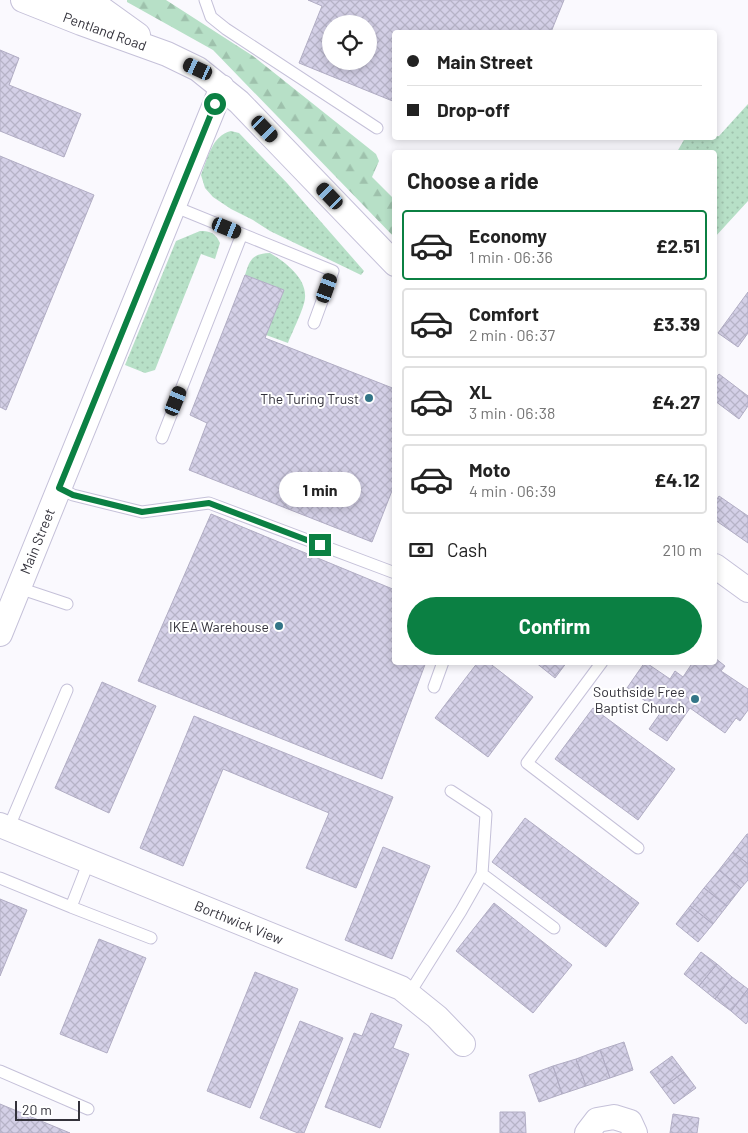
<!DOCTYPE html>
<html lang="en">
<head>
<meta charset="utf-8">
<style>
  :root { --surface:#fff; --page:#f6f6f6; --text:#222; --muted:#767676; --line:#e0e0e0; --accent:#0b8043 }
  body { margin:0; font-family:Barlow,sans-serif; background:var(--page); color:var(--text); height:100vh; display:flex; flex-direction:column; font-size:19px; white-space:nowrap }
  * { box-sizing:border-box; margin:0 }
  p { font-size:16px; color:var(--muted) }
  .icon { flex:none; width:28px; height:28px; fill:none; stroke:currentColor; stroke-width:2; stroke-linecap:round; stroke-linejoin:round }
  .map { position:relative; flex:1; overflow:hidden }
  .panel { position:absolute; left:392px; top:150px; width:325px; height:515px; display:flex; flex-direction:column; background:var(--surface); border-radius:5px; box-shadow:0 2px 8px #0003 }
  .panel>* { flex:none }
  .banner { position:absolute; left:392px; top:30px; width:325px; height:110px; border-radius:5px; box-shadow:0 2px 8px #0003; display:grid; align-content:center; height:110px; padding:0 15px; background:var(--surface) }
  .controls { position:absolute; left:322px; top:15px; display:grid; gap:10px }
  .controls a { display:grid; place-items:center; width:55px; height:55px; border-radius:50%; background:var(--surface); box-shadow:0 2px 8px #0003; font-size:25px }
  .scale { position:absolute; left:15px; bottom:12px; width:65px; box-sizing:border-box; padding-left:5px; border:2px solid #33323b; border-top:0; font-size:14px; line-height:18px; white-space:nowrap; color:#33323b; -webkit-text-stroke:4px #fff; paint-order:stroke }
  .end { position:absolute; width:22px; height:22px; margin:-11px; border:6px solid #0b8043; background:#fff; box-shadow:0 0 0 2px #fff }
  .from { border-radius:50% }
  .bubble { position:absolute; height:35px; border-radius:18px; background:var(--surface); box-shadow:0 2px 8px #0003; font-size:16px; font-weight:700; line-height:35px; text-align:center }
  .car { position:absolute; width:15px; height:30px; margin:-15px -8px; border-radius:6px; box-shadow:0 0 4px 1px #0007; background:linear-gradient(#222 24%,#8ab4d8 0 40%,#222 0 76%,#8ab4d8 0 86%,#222 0) }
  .banner b { display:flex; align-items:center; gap:18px; height:48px; font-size:19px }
  .banner b+b { border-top:1px solid var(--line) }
  .banner i { width:12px; height:12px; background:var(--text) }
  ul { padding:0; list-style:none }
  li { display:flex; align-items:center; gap:15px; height:70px; margin:0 10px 8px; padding:0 5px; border:2px solid var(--line); border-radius:5px }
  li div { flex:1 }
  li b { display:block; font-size:19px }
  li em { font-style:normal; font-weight:700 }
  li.current { border-color:var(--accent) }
  li>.icon { width:45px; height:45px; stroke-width:1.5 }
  h2 { padding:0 15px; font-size:22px; line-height:60px }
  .pay { display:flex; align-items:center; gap:12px; height:55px; padding:0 15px; font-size:19px }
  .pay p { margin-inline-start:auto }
  .button { display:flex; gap:10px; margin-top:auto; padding:10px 15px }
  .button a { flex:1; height:58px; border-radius:30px; background:var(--accent); color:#fff; font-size:20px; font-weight:700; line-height:58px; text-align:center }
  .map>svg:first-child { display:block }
</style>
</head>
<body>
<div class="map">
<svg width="748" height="1133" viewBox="0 0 748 1133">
  <defs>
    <pattern id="grass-dots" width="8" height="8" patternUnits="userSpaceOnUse" patternTransform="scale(1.25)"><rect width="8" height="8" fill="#b7e0c7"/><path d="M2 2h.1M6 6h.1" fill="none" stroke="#9ec1ac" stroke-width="1.8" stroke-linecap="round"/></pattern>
    <pattern id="forest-firs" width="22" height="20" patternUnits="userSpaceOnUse" patternTransform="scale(1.25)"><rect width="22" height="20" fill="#b7e0c7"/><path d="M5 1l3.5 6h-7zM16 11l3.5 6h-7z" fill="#9ec1ac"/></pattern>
    <pattern id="building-cross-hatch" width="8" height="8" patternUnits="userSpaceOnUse" patternTransform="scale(1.25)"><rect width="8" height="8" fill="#d4d0e7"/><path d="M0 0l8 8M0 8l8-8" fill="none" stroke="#b6b3c7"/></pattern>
  </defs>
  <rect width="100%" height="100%" fill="#faf9fe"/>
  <path fill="url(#grass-dots)" d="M748,104V201L715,237V152H677L685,138H715V136H719Z
    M231,131L239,133L287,183L364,271L361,275L270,231L253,220L231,209L213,197L205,188L201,175C208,157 212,136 231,131Z
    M200,231C211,231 215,233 220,243L215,259L201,254L155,370L145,373L125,365L176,241Z
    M270,253C285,262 307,278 305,298C304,309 292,332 288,343L266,335L284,290L245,275C250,259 252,254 270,253Z"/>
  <path fill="url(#forest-firs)" d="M127,0H166L253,56L376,154L379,161L372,177L395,200V238L213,50L127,2Z"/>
  <path fill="url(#building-cross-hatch)" stroke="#b1adc4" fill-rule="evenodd" d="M308,0H564L551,32H395V102L299,63L322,6ZM331,24H369V61H331Z
    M0,50L19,58L9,85L81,114L64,157L0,131Z
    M0,156L94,195L6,410L0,407Z
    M245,275L284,290L265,338L395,389V483L372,542L189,470L207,423L190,415Z
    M748,292V333L738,347L718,333Z
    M719,374L748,396V406L739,419L715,401V379Z
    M719,496L748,516V543L715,520V502Z
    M211,514L395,590V662H426L382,779L138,681Z
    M715,658L725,666L721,671L748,689V710L740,721L736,718L725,733L690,708L667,741L649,729L661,712L627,688L645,662L670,679L675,671L683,677L693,662H715Z
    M478,662H488L533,697L488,757L435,718Z
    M535,662H567L555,678Z
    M102,682L156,706L109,813L55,788Z
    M593,708L675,769L638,820L555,759Z
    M194,716L393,797L356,888L306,868L329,813L223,769L183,866L140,848Z
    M525,818L639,903L606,947L492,862Z
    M747,834H748V864L733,852Z
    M383,847L430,866L392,959L345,940Z
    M733,852L748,864V880L741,888L719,870Z
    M719,870L741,888L727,906L704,888Z
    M704,888L727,906L713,924L690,906Z
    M0,899L27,910L0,976Z
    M494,903L572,965L533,1013L456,951Z
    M690,906L713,924L698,942L676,924Z
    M99,939L146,958L107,1053L60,1034Z
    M701,952L717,964L699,986L684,974Z
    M717,964L732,977L715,999L699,986Z
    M255,972L298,989L250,1108L207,1091Z
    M732,977L748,989L731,1011L715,999Z
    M748,989V1021L746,1024L731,1011Z
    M371,1013L402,1025L393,1048L409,1054L380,1128L325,1107L354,1033L362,1036Z
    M300,1021L343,1038L304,1133H298L260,1118Z
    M624,1042L633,1070L610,1078L600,1050Z
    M600,1050L610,1078L586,1086L576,1059Z
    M672,1056L684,1072L662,1088L650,1072Z
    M576,1059L586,1086L562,1094L553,1066Z
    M553,1066L562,1094L539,1102L529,1075Z
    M684,1072L696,1088L674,1104L662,1088Z
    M0,1104L70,1133H0Z
    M500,1112H525L526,1133H500Z
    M673,1114L699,1118L697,1133H670Z"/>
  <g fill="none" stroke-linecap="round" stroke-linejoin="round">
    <defs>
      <path id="service" d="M205,0L211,17L226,29L377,128
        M173,206L333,271L314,323
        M162,438L242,234
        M59,488L73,495L142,512L209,503L395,573
        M19,588L67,604
        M602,662L527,763L638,848
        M434,687L443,662
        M8,829L67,690
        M89,861L71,907L151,938
        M482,874L554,928
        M0,878L71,907
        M409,994L461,911L482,874L486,814L451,791
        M0,1071L88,1109"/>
      <path id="minor" d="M23,0L81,23L167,54L198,69L239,102L395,264
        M48,7L74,6L92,2L138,35
        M715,566L748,590
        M0,634L222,87
        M0,825L401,988L437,1017L463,1044
        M587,1133L597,1120L614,1117L630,1122L635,1133"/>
    </defs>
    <use href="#service" stroke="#c5c1d9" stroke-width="13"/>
    <use href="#minor" stroke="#c5c1d9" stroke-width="26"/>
    <use href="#service" stroke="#fff" stroke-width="11"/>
    <use href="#minor" stroke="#fff" stroke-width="24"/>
  </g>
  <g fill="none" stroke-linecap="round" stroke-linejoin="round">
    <path stroke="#0b8043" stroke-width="6" d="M215,104L59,488L73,495L142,512L209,503L320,545"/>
  </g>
  <g fill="#337587" stroke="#fff" stroke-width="2">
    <circle cx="369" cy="398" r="5"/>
    <circle cx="279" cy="626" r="5"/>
    <circle cx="695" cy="699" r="5"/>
  </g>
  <g text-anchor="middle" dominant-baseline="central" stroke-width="4" stroke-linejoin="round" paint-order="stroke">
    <g font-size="14" fill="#33323b" stroke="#fff">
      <text transform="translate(105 31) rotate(20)">Pentland Road</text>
      <text transform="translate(37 541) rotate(-68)">Main Street</text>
      <text transform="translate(239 922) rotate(22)">Borthwick View</text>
    </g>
    <g font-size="14" fill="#33323b" stroke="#fff" text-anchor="end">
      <text x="359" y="398">The Turing Trust</text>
      <text x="269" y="626">IKEA Warehouse</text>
      <text x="685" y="691">Southside Free<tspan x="685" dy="16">Baptist Church</tspan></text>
    </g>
  </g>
</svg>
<div class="controls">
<a><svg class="icon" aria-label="locate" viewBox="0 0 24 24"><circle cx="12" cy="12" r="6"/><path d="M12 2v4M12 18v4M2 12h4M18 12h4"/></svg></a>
</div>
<div class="scale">20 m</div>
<i class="end from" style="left:215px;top:104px"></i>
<i class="end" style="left:320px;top:545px"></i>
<div class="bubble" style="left:279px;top:472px;width:82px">1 min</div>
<i class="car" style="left:198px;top:69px;rotate:295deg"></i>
<i class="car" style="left:265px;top:129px;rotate:136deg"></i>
<i class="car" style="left:330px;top:196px;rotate:316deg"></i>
<i class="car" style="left:227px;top:228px;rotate:112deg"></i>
<i class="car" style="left:327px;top:288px;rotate:20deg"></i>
<i class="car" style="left:176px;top:401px;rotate:22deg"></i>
<div class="banner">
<b><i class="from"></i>Main Street</b>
<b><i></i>Drop-off</b>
</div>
<section class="panel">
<h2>Choose a ride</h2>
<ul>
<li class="current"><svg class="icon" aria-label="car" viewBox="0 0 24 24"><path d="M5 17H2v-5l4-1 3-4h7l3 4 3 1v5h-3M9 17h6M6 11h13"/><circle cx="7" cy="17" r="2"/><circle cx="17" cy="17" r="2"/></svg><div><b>Economy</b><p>1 min · 06:36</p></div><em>£2.51</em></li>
<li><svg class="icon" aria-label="car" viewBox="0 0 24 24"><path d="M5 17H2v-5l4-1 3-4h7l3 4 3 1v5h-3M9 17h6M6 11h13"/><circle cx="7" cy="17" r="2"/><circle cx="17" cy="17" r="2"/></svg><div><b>Comfort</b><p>2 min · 06:37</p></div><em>£3.39</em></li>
<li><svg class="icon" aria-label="car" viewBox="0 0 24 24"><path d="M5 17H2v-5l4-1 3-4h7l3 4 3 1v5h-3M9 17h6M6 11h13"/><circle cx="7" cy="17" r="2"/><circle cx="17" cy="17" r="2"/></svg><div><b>XL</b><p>3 min · 06:38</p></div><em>£4.27</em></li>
<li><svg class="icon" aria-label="car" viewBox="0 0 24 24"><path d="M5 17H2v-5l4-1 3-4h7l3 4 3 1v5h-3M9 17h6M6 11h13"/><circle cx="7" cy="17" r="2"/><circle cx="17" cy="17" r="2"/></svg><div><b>Moto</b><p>4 min · 06:39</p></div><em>£4.12</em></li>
</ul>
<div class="pay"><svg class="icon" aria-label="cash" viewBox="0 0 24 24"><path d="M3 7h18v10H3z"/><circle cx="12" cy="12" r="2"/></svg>Cash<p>210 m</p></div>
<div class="button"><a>Confirm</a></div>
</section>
</div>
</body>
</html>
